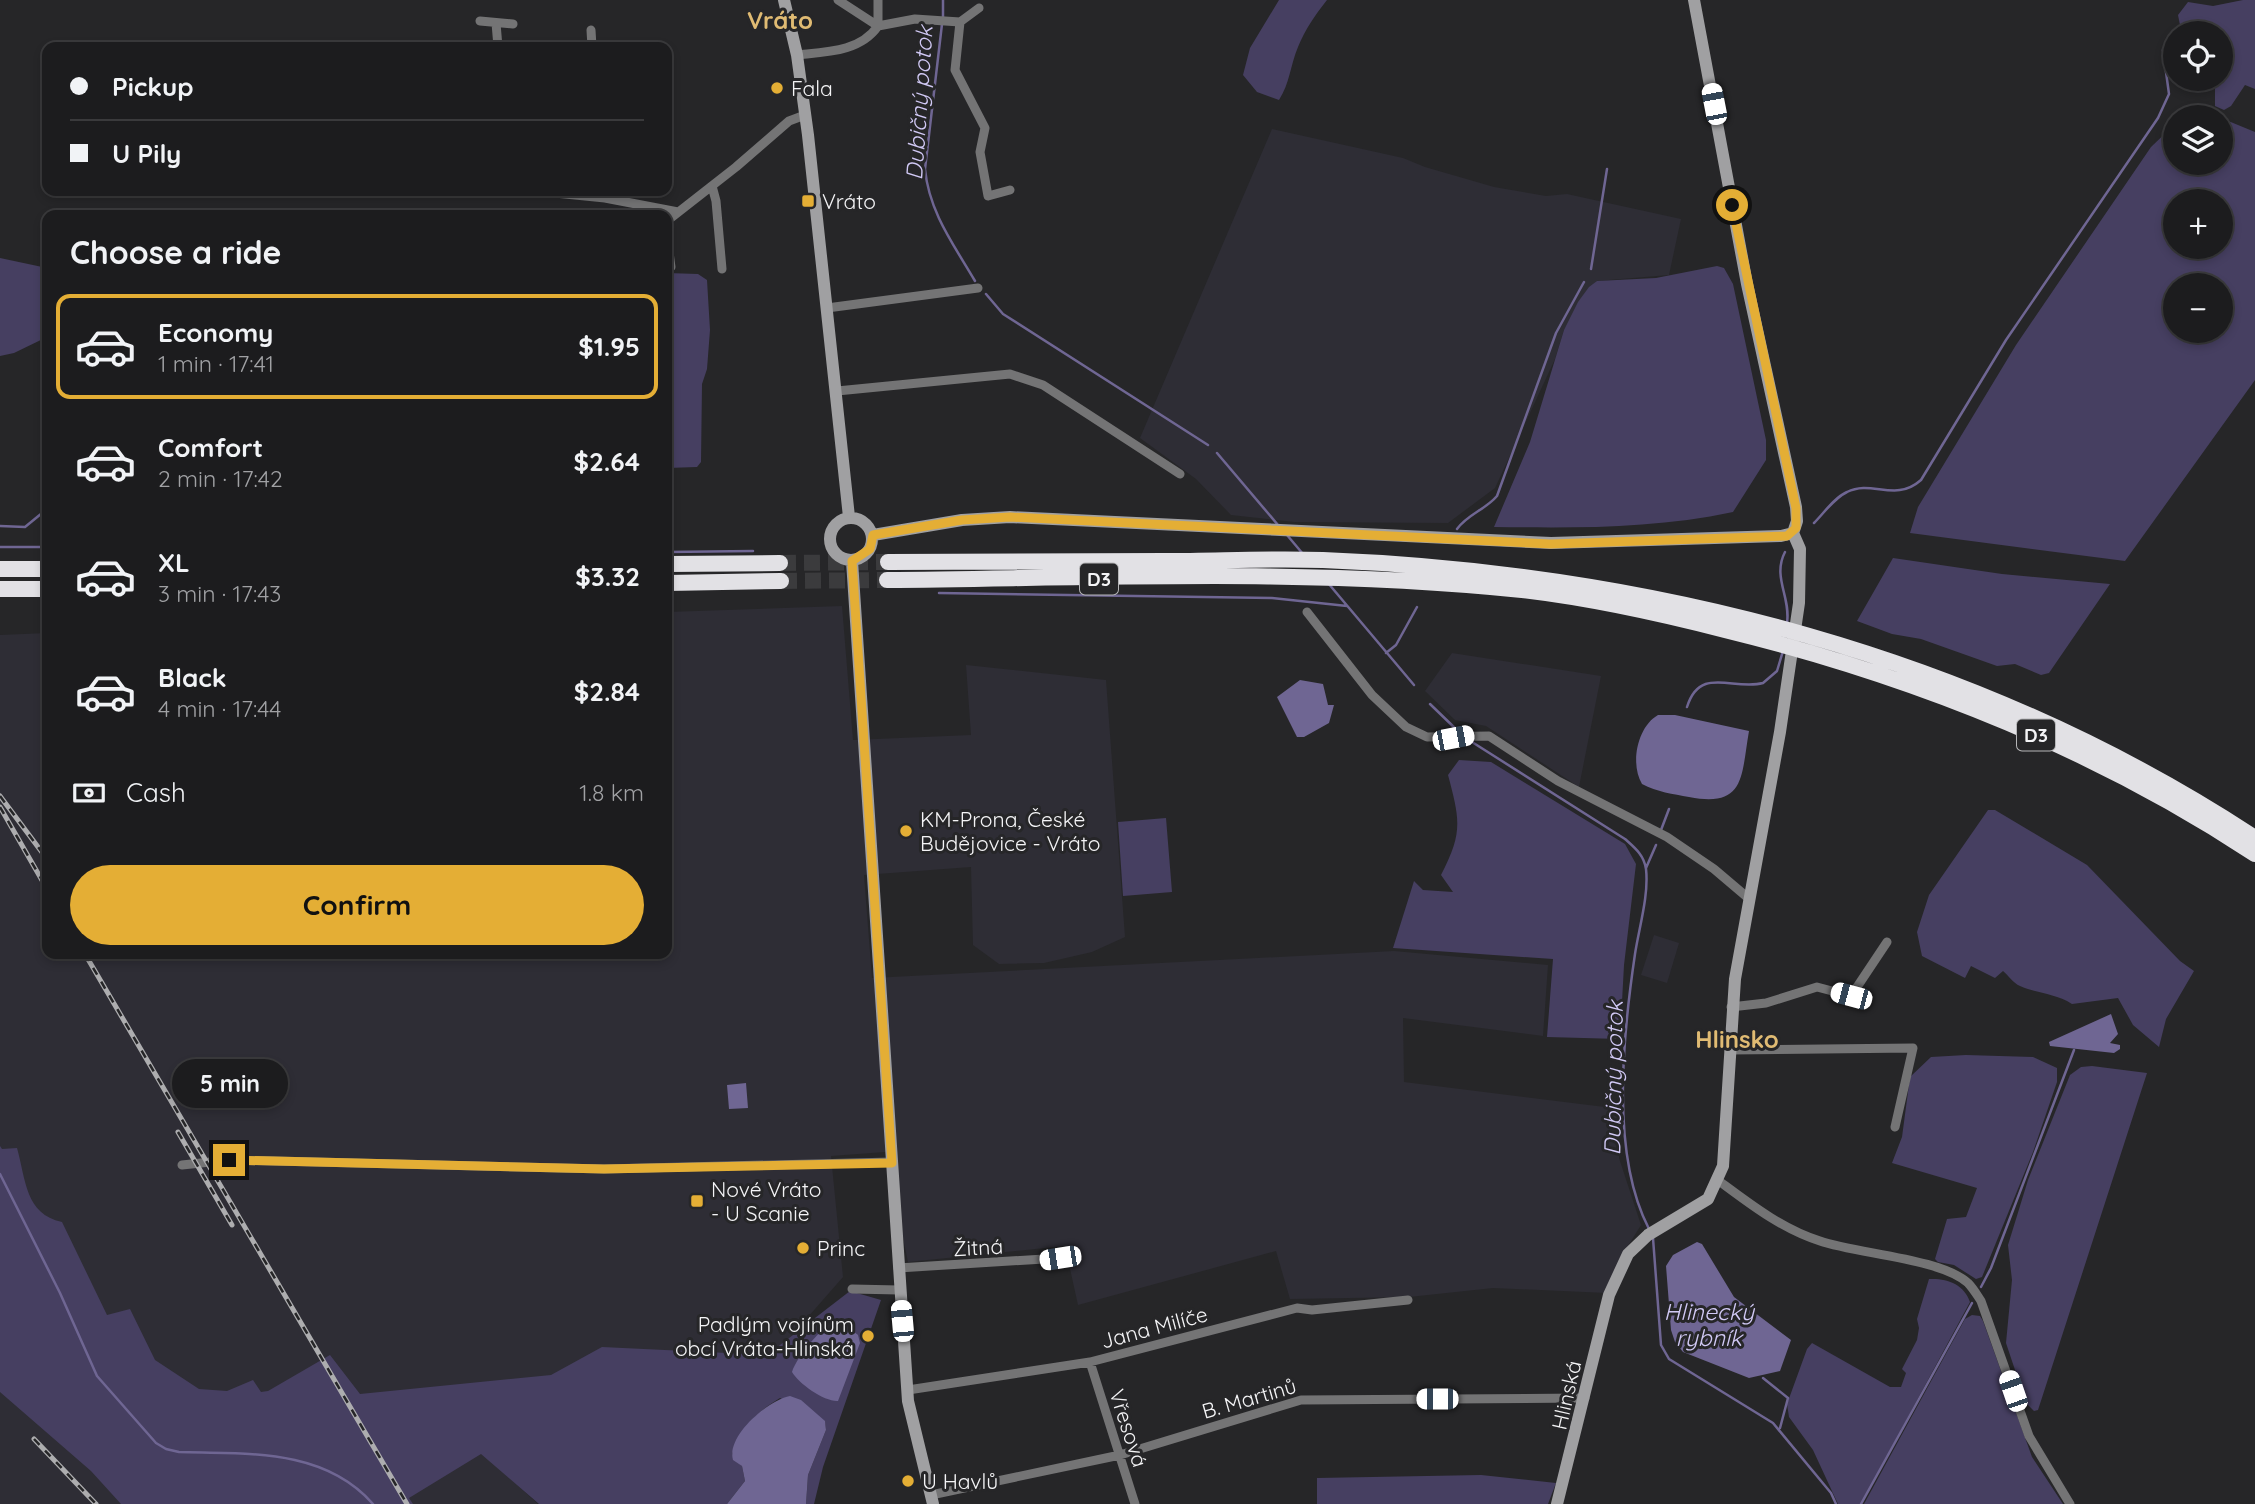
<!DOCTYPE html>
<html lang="en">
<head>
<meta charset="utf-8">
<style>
  :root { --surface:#1c1c1e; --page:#252527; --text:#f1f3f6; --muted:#a0a1a4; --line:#3a3a3c; --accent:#e4ae35 }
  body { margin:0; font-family:Quicksand,sans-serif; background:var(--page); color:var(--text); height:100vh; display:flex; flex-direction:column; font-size:26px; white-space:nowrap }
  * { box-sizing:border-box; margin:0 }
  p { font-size:23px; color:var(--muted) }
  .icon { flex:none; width:38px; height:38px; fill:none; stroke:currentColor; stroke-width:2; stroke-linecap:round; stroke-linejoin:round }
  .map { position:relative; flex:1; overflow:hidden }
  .details { position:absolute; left:42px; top:210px; width:630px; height:749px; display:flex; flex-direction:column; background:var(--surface); border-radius:14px; box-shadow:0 4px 10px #0003,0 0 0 2px var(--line) }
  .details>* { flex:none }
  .banner { position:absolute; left:42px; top:42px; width:630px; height:154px; border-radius:14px; box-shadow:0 4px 10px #0003,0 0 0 2px var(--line); display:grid; align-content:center; height:154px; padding:0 28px; background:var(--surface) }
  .fabs { position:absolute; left:2163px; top:21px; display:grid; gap:14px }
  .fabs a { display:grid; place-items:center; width:70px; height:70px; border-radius:50%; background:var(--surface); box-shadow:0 4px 10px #0003,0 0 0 2px var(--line); font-size:35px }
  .end { position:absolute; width:32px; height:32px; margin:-16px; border:9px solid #e4ae35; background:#111; box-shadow:0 0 0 4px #111 }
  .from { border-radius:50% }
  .bubble { position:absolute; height:49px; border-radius:24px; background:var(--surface); box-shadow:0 4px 10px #0003,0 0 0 2px var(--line); font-size:23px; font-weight:700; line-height:49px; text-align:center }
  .car { position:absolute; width:21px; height:42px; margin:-21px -10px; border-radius:9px; box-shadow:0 0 5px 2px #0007; background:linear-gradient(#fff 24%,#345 0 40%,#fff 0 76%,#345 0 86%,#fff 0) }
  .banner b { display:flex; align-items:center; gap:24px; height:66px; font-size:26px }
  .banner b+b { border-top:2px solid var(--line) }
  .banner i { width:18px; height:18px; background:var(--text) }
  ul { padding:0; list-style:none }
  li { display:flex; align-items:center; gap:21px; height:105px; margin:0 14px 10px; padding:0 14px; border:4px solid transparent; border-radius:14px }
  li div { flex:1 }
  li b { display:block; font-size:26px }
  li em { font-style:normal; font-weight:700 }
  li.selected { border-color:var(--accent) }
  li>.icon { width:63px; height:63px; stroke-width:1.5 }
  h2 { padding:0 28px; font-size:32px; line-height:84px }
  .pay { display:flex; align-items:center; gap:18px; height:77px; padding:0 28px; font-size:26px }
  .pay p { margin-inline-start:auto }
  .action { display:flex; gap:14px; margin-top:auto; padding:14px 28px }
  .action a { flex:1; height:80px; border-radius:42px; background:var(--accent); color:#111; font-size:28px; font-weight:700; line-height:80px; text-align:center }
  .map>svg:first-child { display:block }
</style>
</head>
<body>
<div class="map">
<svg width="2255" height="1504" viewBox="0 0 2255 1504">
  <rect width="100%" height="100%" fill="#262628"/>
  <path fill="#2e2d35" d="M1272,129L1403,158L1425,167L1494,187L1546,196L1567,194L1681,219L1669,275L1597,281L1564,330L1555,359L1495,488L1448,523L1294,522L1231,515L1196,479L1140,438Z
    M842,606L853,740L971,735L966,665L1106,680L1125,937L1092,952L1044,963L999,964L973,945L971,867L864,875L872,978L1394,951L1548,965L1543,1036L1403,1018L1404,1082L1621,1109L1619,1158L1641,1225L1618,1262L1607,1293L1493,1288L1409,1297L1290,1299L1276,1251L1078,1305L1065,1246L908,1262L885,1152L831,1156L843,1277L766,1365L492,1462L538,1504H0V635L47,633V954H667V612Z
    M1452,653L1601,676L1579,787L1486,726L1455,720L1425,691Z
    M1654,935L1679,943L1667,983L1641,975Z"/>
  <path fill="#463f61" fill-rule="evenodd" d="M1279,0H1327C1315,15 1305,30 1298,47C1290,66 1290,83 1279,100L1257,92L1243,75L1250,48Z
    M2243,0H2255V89L2245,85L2231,106L2224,110L2215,106V79H2221V33H2206L2180,25L2178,15L2188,2L2213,6Z
    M2221,118L2255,132V380L2125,561L1910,533L1918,507L2016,345L2151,147L2175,124V163H2221ZM2175,201H2221V247H2175ZM2175,285H2221V331H2175Z
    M0,258L47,268V337L14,353L0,356Z
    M1717,266L1724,268L1733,284L1766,440V460L1733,512C1653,529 1575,528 1494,527L1530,442L1564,330L1578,302L1589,287L1597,281L1656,278Z
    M667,273L698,274L707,280L710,330L707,369L702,384L701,462L697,467L667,468Z
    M1893,558L2002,574L2110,584L2049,673L2041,675L2015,664L1997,666L1921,639L1892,634L1857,621Z
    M1459,760L1491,762L1625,844L1636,864L1624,965L1620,1039L1547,1037L1553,959L1393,948L1414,881L1423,890L1453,892L1441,875C1463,833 1460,820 1448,775Z
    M1988,810H1995L2087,865L2180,961L2194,971L2166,1019L2159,1047L2133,1025L2118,998L2072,1004C2055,993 2038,994 2020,986C2013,983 2009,976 2003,971L1995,978L1971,966L1965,978L1922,956L1917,932L1929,895Z
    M1166,818L1172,892L1123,896L1118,822Z
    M1966,1055L2033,1057L2057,1068V1082L2033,1152L1982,1277L1976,1279L1954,1265L1938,1262L1935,1259L1947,1219L1966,1217L1977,1188L1892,1163L1902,1137L1910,1077L1931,1057Z
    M2092,1066L2147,1073L2038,1410L2034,1411L2026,1403L2006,1343L2012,1280L2008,1245L2028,1180L2070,1075L2081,1067Z
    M0,1146L2,1149L17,1148C26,1180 25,1214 62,1222L107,1315L130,1309L155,1360L199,1389L227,1391L253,1380L261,1392L268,1391L330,1355L360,1394L551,1375L602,1347L767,1355L850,1291L881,1300L823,1467L814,1504H806L808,1475L826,1430L825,1422L780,1398C758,1411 739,1429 732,1454L742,1466L745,1481L727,1504H539L481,1454L409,1498L413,1504H121L91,1471L0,1392Z
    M1929,1279C1947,1278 1964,1284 1970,1302L1861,1504H1838L1813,1450L1789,1417L1787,1404L1807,1349L1812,1343L1890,1387H1901L1906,1373L1902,1369L1917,1340L1919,1328L1917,1319Z
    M1972,1315L1980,1316L1983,1321L2032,1457L2063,1504H1864L1965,1319Z
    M1481,1475L1556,1483L1548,1504H1317V1478Z"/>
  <path fill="#6f6693" d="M1300,680L1323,684L1328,705H1334L1329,723L1304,737H1297L1277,697Z
    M1658,715H1675L1749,731C1741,776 1746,808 1689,797C1673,794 1657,792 1642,784C1630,764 1637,727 1658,715Z
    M2111,1014L2118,1034L2110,1043L2120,1045V1049L2114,1053L2050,1046L2049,1042Z
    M746,1083L748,1108L729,1109L727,1085Z
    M1697,1242L1702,1244L1734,1297L1791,1340L1780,1371L1749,1378L1683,1352L1675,1342L1671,1330L1666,1266L1673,1255Z
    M838,1319L858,1335L860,1343L838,1401C825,1402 799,1384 792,1372C797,1356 823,1325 838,1319Z
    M790,1396L801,1400L825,1421L826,1430L808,1475L806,1504H727L745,1481L742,1466L733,1460C726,1436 768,1400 790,1396Z"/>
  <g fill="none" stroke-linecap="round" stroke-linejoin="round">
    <path stroke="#6f6693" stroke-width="2.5" d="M943,0V18
      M942,24L925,169C929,212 954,245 975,281
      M1591,269L1607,169
      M986,294L1003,314L1208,445
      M1217,453L1278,525
      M1814,523C1824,513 1834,498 1847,492C1872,479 1895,503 1921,480L2006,340L2158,118L2169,94L2163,50
      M0,526L25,527L47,509
      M1457,529C1468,514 1485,510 1497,496L1556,333L1584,282
      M1287,535L1303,554
      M0,547H47
      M667,552L753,551
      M1785,552C1772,577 1791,597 1787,623
      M1328,583L1414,685
      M939,593L1272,598L1347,606
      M1386,653L1396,645L1417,607
      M1430,704L1459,732
      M1687,707C1700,665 1733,691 1763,683L1777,671L1783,651
      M1472,742L1625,839C1635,848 1644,855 1646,869C1649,895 1639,928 1635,954C1623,1035 1610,1154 1649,1229
      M1661,830L1669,809
      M1646,868L1656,845
      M0,1174L60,1293L97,1376L156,1443L166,1449L179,1452C247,1454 324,1448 373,1504
      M1653,1238L1661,1345L1669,1359L1773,1423L1831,1493L1836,1504
      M1981,1287L1991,1268L2074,1050
      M1763,1378L1788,1398L1780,1428
      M1861,1504L1972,1303"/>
    <path stroke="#3b3b3d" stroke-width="16" stroke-dasharray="16 8" stroke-linecap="butt" d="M780,563L888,562
      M781,581L887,580"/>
    <path stroke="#747475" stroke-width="9" d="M838,0L878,26
      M878,0V26
      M480,21L513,24
      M960,22L955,70L985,128L980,152L988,196L1010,190
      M496,23L498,47
      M591,30L592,47
      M797,55C826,52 860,52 878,26L915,19L960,22L979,8
      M712,186L716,201L722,269
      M535,191L605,198L678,212
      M667,221L736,167L789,121L805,115
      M667,237L671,267
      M827,308L978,288
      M837,391L1010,374L1043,385L1180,474
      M1307,612L1372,695L1406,727L1427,737L1489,736L1558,781L1667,837L1714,869L1747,897
      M1731,1007L1766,1003L1817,987L1851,996L1887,942
      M1729,1050L1913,1048L1895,1127
      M182,1165L229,1160L604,1169L892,1162
      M1719,1181C1750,1204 1782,1229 1820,1241C1858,1254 1940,1258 1968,1283C1973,1288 1977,1295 1981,1301L2029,1436L2070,1504
      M898,1268L1060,1258
      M852,1289L899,1290
      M1090,1362L1135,1504
      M908,1390L1090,1362L1297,1308L1312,1310L1408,1300
      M931,1495L1120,1455L1301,1400L1585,1398"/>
    <path stroke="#a0a0a2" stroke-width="12" d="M784,0L797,55L808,135L849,517
      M1694,0L1747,284L1796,507L1797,521L1793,533
      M830 539a21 21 0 1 1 42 0a21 21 0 1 1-42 0Z
      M873,535L962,520L1010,517L1551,543L1781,536L1793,533
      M852,561L908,1401L933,1504
      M1557,1504L1609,1295L1628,1254L1648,1235L1708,1199L1723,1166L1735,979L1780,732L1799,603L1800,549L1793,533"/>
    <path stroke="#e2e1e5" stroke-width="16" d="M888,562C980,562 1073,562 1166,561C1218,561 1271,558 1323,560C1651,573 1978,656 2255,838
      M667,564L780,563
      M0,569H47
      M887,580C1098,578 1312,568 1522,590C1591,598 1659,613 1725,630C1912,676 2094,748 2255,854
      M667,583L781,581
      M0,589H47"/>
    <defs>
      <path id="rail" d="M0,796L47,859
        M0,807L47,889
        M85,954L407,1504
        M178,1132L232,1225
        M34,1439L96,1504"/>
    </defs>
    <use href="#rail" stroke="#adadaf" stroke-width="5"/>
    <use href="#rail" stroke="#262628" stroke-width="2.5" stroke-dasharray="8" stroke-linecap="butt"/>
  </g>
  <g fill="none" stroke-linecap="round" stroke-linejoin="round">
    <path stroke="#e4ae35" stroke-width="9" d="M229,1160L604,1169L892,1163L852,561L870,549L873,535L962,520L1010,517L1551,544L1787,536L1796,528V508L1732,205"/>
  </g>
  <g fill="#e4ae35" stroke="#262628" stroke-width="2.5">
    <circle cx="777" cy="88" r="7"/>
    <rect x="801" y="194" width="14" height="14" rx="3.5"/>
    <circle cx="906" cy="831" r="7"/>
    <rect x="690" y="1194" width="14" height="14" rx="3.5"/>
    <circle cx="803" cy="1248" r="7"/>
    <circle cx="868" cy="1336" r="7"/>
    <circle cx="908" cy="1481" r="7"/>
  </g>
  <g text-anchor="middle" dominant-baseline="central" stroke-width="6" stroke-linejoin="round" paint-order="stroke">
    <g fill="#262628" stroke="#b6b6b8" stroke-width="2">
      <rect x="1080" y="563.5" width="38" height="31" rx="5"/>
      <rect x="2017" y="719.5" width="38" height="31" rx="5"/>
    </g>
    <g font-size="19" font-weight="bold" fill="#f4f4f6">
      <text x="1099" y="579">D3</text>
      <text x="2036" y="735">D3</text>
    </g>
    <g font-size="21" fill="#f4f4f6" stroke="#262628" text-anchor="start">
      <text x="791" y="88">Fala</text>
      <text x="822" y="201">Vráto</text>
      <text x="920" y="819">KM-Prona, České<tspan x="920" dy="24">Budějovice - Vráto</tspan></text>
      <text x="711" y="1189">Nové Vráto<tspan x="711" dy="24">- U Scanie</tspan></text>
      <text x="817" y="1248">Princ</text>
      <text x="854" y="1324" text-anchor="end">Padlým vojínům<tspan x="854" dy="24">obcí Vráta-Hlinská</tspan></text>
      <text x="922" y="1481">U Havlů</text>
    </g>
    <g font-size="21" fill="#f4f4f6" stroke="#262628">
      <text transform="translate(978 1247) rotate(-3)">Žitná</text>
      <text transform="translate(1154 1327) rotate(-15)">Jana Milíče</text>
      <text transform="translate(1566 1395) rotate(-77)">Hlinská</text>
      <text transform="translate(1249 1398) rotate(-16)">B. Martinů</text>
      <text transform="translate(1129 1428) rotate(72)">Vřesová</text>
    </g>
    <g font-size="23" font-style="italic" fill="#d1c9f5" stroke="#262628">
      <text transform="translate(919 103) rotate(-86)">Dubičný potok</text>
      <text transform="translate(1613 1078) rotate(-89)">Dubičný potok</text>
      <text x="1709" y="1311">Hlinecký<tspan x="1709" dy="26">rybník</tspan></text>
    </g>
    <g font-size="24" font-weight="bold" fill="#e0bb73" stroke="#262628">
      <text x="780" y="20">Vráto</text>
      <text x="1737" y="1039">Hlinsko</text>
    </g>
  </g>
</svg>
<div class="fabs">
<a><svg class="icon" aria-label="locate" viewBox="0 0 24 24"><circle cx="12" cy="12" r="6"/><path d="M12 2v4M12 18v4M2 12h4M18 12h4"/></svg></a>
<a><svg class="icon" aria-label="layers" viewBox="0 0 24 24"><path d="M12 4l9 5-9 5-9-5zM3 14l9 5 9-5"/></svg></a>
<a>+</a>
<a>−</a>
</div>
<i class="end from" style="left:1732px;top:205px"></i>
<i class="end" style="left:229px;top:1160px"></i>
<div class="bubble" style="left:172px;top:1059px;width:116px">5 min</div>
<i class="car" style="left:1714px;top:104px;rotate:349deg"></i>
<i class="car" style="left:1453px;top:738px;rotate:79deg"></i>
<i class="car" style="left:1851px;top:996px;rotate:285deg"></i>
<i class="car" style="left:1060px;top:1258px;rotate:261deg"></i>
<i class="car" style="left:902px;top:1321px;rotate:355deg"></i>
<i class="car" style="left:2013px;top:1391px;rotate:341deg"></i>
<i class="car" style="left:1437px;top:1399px;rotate:270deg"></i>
<div class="banner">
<b><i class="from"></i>Pickup</b>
<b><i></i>U Pily</b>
</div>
<section class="details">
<h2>Choose a ride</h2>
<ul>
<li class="selected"><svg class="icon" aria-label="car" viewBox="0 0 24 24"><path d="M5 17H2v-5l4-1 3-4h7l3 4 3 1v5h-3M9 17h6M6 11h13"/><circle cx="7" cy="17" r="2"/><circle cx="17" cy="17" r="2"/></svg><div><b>Economy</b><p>1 min · 17:41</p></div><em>$1.95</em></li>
<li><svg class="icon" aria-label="car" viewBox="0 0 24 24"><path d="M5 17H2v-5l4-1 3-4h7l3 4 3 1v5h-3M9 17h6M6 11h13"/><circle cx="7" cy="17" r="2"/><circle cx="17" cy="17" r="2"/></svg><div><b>Comfort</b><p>2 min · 17:42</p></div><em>$2.64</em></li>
<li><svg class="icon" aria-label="car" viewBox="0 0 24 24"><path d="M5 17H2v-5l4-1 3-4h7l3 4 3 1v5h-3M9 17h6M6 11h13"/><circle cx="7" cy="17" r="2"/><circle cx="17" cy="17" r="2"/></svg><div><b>XL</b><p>3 min · 17:43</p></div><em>$3.32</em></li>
<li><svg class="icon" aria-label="car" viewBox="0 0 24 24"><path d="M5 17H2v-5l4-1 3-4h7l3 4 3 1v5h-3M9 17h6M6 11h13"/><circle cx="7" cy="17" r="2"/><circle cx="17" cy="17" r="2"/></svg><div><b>Black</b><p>4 min · 17:44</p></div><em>$2.84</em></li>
</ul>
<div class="pay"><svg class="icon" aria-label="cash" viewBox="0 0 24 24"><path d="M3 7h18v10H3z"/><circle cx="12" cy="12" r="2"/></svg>Cash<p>1.8 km</p></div>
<div class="action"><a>Confirm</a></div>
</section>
</div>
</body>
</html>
